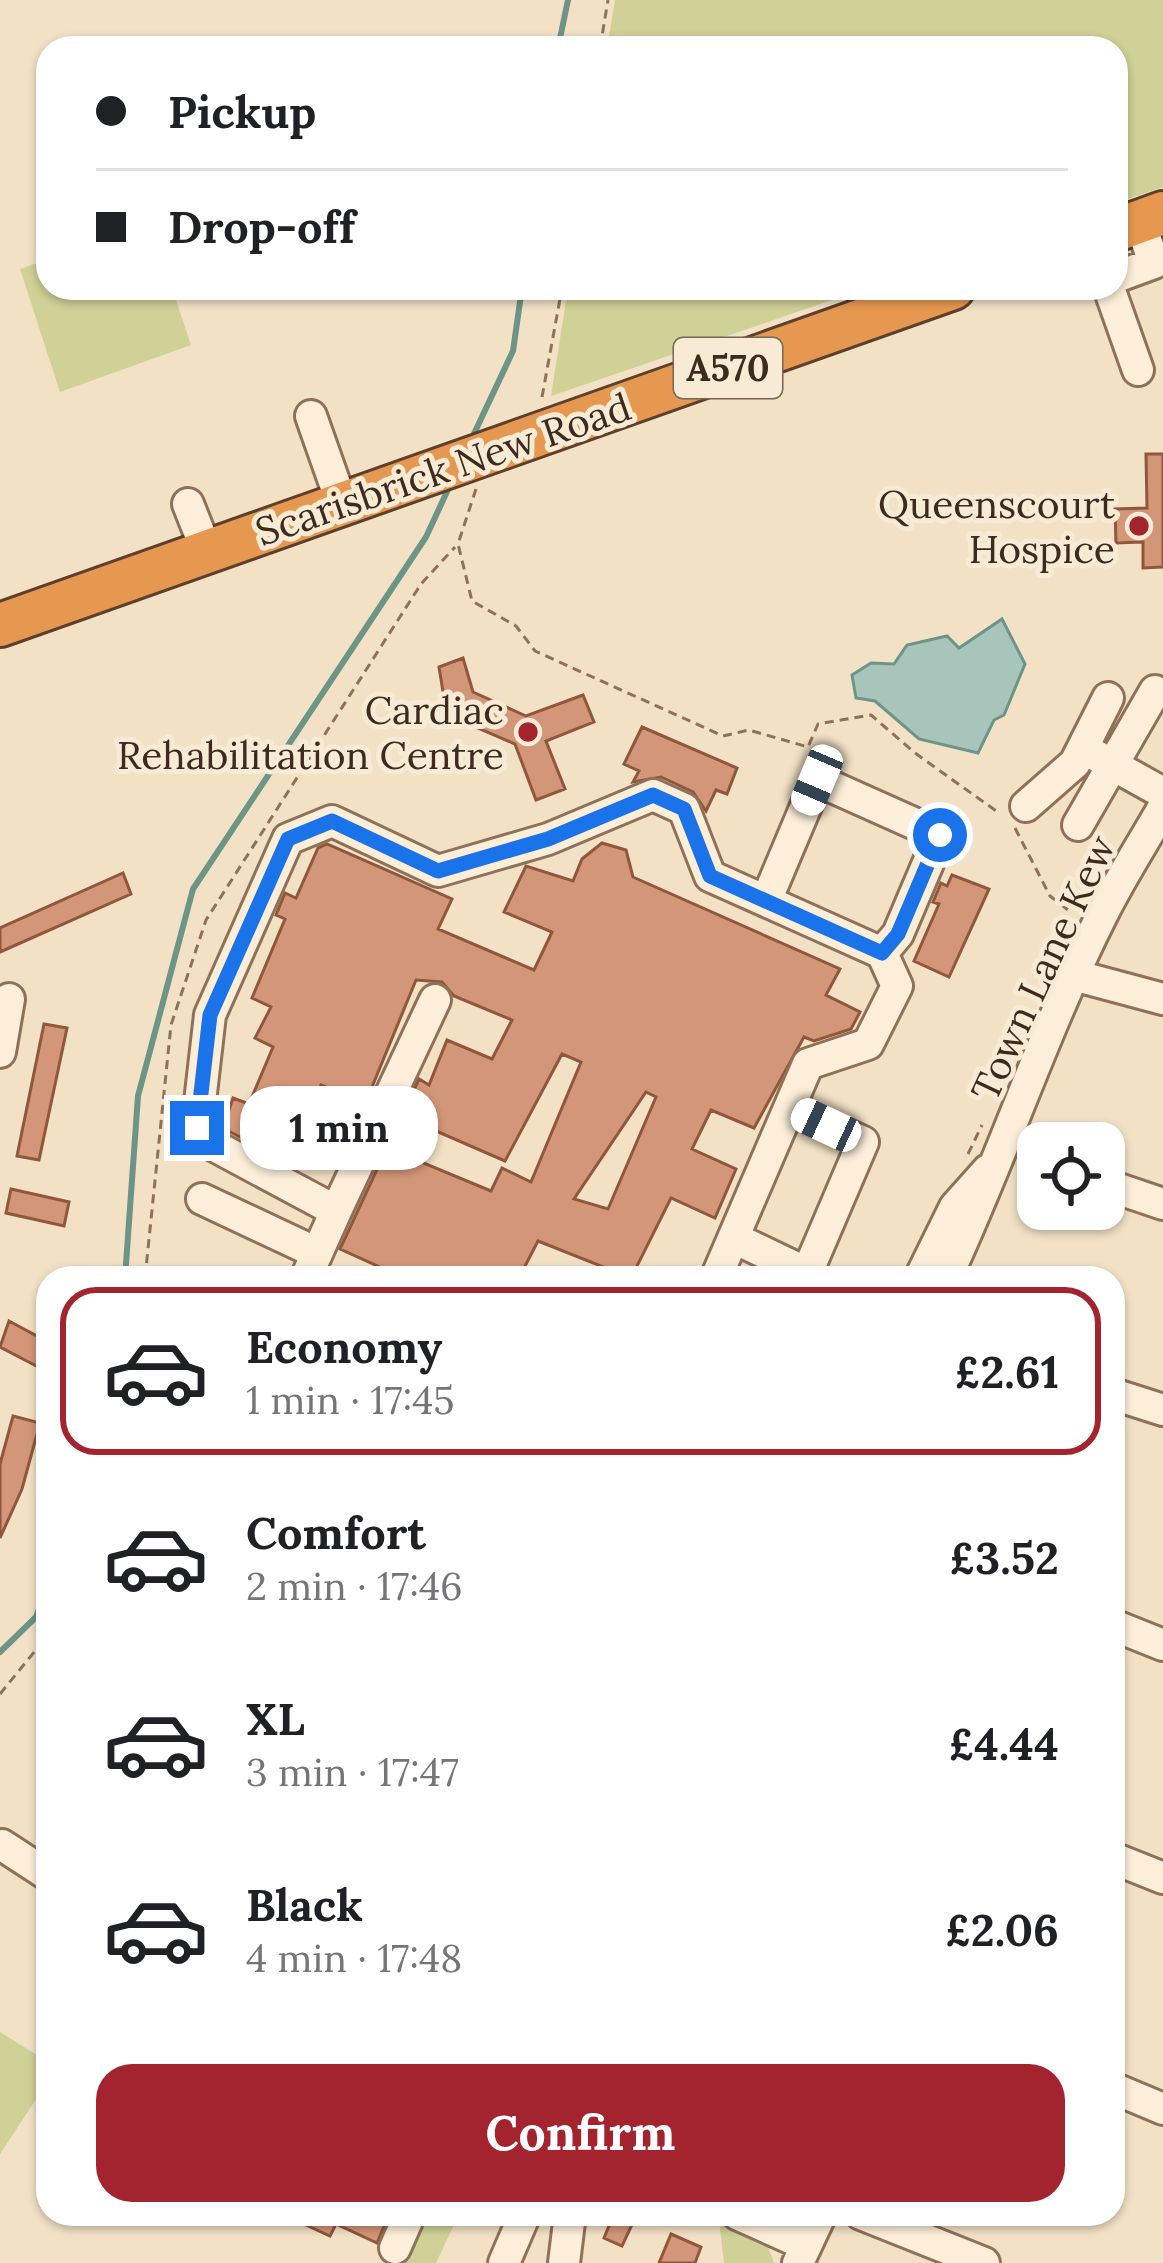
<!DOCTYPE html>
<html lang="en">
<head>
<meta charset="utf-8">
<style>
  :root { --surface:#fff; --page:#f6f6f6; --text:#202124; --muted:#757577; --line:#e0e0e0; --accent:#a3242f }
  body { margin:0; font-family:Lora,serif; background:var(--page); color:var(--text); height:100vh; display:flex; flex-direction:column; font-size:45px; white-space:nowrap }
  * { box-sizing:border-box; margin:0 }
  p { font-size:39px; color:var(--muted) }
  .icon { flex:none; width:66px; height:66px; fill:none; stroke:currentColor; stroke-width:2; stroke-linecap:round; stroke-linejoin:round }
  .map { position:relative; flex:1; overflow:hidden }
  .details { position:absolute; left:36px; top:1266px; width:1089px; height:960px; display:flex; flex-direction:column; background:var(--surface); border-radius:36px; box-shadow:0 3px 9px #0004 }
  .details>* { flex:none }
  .hud { position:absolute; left:36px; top:36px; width:1092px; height:264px; border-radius:36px; box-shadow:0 3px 9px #0004; display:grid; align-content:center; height:264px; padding:0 60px; background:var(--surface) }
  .tools { position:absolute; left:1017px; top:1122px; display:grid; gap:24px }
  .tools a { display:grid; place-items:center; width:108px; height:108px; border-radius:24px; background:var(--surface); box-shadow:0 3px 9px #0004; font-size:60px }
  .end { position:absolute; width:54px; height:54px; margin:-27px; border:15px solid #1a73e8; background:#fff; box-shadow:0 0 0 6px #fff }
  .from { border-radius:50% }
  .bubble { position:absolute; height:84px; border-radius:36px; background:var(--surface); box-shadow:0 3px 9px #0004; font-size:39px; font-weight:700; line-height:84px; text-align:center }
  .car { position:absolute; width:36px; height:72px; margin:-36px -18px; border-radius:15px; box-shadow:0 0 9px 3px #0007; background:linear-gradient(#fff 24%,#345 0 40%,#fff 0 76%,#345 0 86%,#fff 0) }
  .hud b { display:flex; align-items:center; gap:42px; height:114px; font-size:45px }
  .hud b+b { border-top:3px solid var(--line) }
  .hud i { width:30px; height:30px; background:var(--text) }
  ul { padding:21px 0 0; list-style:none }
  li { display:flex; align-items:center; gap:36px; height:168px; margin:0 24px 18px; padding:0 36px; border:6px solid transparent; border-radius:36px }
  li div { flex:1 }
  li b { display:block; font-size:45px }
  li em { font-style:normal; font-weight:700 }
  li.current { border-color:var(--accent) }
  li>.icon { width:108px; height:108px; stroke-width:1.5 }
  .action { display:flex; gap:24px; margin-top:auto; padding:24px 60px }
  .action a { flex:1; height:138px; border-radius:36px; background:var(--accent); color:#fff; font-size:48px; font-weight:700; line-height:138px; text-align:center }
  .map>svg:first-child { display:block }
</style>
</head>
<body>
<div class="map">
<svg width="1163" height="2263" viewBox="0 0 1163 2263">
  <rect width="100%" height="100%" fill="#f2e1c5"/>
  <path fill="#cfd197" d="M615,0H1163V187L1116,203V48H607Z
    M48,259V288H172L191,345L60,392L20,269Z
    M568,288H867L551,396Z
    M0,2032L48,2062V2081L0,2154Z
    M427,2214H459L436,2263H399Z
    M719,2220L765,2239L774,2263H724Z"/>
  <path fill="#a7c5ba" stroke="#6c9487" stroke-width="3" d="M1002,619L1025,664L1004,715L994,720L978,753L919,739L875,701L856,698L852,675L871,663L894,664L907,645L947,636L959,648Z"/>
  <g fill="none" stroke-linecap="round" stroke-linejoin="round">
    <path stroke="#6c9487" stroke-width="6" d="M558,48L568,0
      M472,438L513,351L522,288
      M125,1278L138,1096L193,889L426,537L451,483
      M0,1652L36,1617L48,1584"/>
  </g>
  <path fill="#d39678" stroke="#90573d" stroke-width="3" fill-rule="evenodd" d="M1146,454H1163V567L1143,568V542L1116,543L1115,509L1147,508Z
    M463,658L473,692L526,716L583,695L594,722L546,741L565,789L536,800L515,744L457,719L444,698L439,667Z
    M642,727L737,768L727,794L716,790L706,811L693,792L661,777L633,782L639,771L624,764Z
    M602,843L626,850L633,877L840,969L826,995L860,1012L851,1029L814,1041L804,1037L754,1128L711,1110L692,1149L736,1169L715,1218L671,1198L631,1278L538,1241L524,1268L529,1278H404L340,1249L419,1079L429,1085L447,1040L492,1059L512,1020L454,996L442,982L416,980L365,1104L321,1085L287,1162L223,1128L233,1098L249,1104L273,1047L255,1038L271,1007L252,998L285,919L276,915L285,893L296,898L318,848L327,844L452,899L438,929L534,970L552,932L504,912L526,866L573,881L582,859ZM562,1054L581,1062L531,1182L502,1168L491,1191L392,1150L404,1117L505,1161ZM646,1092L656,1097L608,1209L574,1199Z
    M123,873L131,894L0,952V928Z
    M952,875L989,889L949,977L914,961L939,904L933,902L941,883L947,886Z
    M44,1024L67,1028L39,1160L17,1156Z
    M11,1189L69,1202L64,1226L6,1213Z
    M9,1321L48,1342V1372L0,1347Z
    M13,1416L40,1423L22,1489L0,1538V1464Z
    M282,2214H389L377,2243L336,2224L330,2236Z
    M614,2214H637L622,2246L604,2238Z
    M671,2234L701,2247L695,2263H659Z"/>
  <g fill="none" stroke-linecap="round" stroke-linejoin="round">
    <defs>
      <path id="minor" d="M1116,277L1154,263L1140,222
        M1109,288L1138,370
        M311,416L342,504
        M188,504L207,552
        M1095,755L1163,793
        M1026,806L1075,763L1108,698
        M1078,825L1155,691
        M766,901L817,780L940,835L898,934L882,953
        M1077,976L1163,999
        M0,1052L9,999
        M1104,1184L1163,1204
        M202,1199L317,1253
        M336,1211L435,1000
        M734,1238L807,1273L863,1142L789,1108
        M306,1278L336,1211L211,1144L197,1128L210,1015L288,839L332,821L438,871L548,839L653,795L684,809L710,876L882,953L897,986L868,1044L808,1064L716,1278
        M920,1278L955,1207L988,1170
        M946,1278C1002,1159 1043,1031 1103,913C1121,877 1143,843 1163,808
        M1113,1394L1163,1410
        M1113,1625L1163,1645
        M2,1845L48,1875
        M1113,1858L1163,1878
        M1113,2088L1163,2109
        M737,2214L806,2245
        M861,2214L984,2263
        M395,2248L410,2214
        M504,2263L525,2214
        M564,2263L570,2214
        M798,2263L821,2214"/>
      <path id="highway" d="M1116,230L1163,213
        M0,625L953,288"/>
    </defs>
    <use href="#minor" stroke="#8f7159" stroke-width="36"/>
    <use href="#highway" stroke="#5c3f2d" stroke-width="48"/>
    <path stroke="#8f7159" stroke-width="3" stroke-dasharray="9 6" stroke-linecap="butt" d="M600,48L608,0
      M542,397L562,288
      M476,489L458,544L472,601L516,626L535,651L723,736L749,730L808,747L818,724L871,715L915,753L999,813
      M1015,828L1050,896L1072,913
      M968,1154L982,1125
      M1027,1156L1038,1161
      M145,1278L171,1025L206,920L421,584L455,547
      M0,1694L48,1635"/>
    <use href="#minor" stroke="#fceed9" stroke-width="30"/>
    <use href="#highway" stroke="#e79850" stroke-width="42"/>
  </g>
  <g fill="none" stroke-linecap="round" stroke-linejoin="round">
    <path stroke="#1a73e8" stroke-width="15" d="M197,1128L210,1015L288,839L332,821L438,871L548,839L653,795L684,809L710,876L882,953L898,934L940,835"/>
  </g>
  <g fill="#a3242f" stroke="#f8ebd5" stroke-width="4.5">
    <circle cx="1139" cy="526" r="12"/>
    <circle cx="528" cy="732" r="12"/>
  </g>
  <g text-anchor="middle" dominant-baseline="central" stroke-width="10" stroke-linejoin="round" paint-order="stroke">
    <rect fill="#f8ebd5" stroke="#766555" stroke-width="3" x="674" y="338" width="108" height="60" rx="9"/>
    <g font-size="36" font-weight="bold" fill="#3e2b1e">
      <text x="728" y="368">A570</text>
    </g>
    <g font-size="39" fill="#3e2b1e" stroke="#f8ebd5">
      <text transform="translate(443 469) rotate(-19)">Scarisbrick New Road</text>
      <text transform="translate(1043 968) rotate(-65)">Town Lane Kew</text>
    </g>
    <g font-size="39" fill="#3e2b1e" stroke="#f8ebd5" text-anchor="end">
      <text x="1115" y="504">Queenscourt<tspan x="1115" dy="45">Hospice</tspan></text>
      <text x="504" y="710">Cardiac<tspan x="504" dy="45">Rehabilitation Centre</tspan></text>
    </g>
  </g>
</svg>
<div class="tools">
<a><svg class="icon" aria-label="locate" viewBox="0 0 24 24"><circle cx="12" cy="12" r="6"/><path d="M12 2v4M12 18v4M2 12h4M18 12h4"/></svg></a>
</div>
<i class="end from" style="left:940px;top:835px"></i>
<i class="end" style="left:197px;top:1128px"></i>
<div class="bubble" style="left:240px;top:1086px;width:198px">1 min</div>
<i class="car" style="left:817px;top:780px;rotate:203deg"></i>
<i class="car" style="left:826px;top:1125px;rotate:295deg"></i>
<div class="hud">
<b><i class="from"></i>Pickup</b>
<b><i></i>Drop-off</b>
</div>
<section class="details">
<ul>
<li class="current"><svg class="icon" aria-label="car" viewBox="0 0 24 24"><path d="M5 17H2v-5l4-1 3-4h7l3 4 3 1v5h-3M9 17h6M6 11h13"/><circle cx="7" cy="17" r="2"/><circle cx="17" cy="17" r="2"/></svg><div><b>Economy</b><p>1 min · 17:45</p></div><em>£2.61</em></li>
<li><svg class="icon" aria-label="car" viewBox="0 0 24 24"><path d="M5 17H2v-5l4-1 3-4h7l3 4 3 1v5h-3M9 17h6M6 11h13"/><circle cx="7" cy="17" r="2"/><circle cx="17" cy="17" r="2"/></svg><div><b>Comfort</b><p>2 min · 17:46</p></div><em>£3.52</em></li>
<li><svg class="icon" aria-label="car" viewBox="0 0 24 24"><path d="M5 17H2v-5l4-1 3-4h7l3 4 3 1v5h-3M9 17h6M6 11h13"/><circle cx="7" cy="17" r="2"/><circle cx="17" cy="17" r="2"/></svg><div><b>XL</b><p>3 min · 17:47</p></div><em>£4.44</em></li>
<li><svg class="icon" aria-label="car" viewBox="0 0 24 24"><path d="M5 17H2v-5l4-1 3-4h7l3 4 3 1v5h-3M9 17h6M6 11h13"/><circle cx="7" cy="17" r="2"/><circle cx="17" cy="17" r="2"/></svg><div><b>Black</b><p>4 min · 17:48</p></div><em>£2.06</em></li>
</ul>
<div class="action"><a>Confirm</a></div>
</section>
</div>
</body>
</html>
